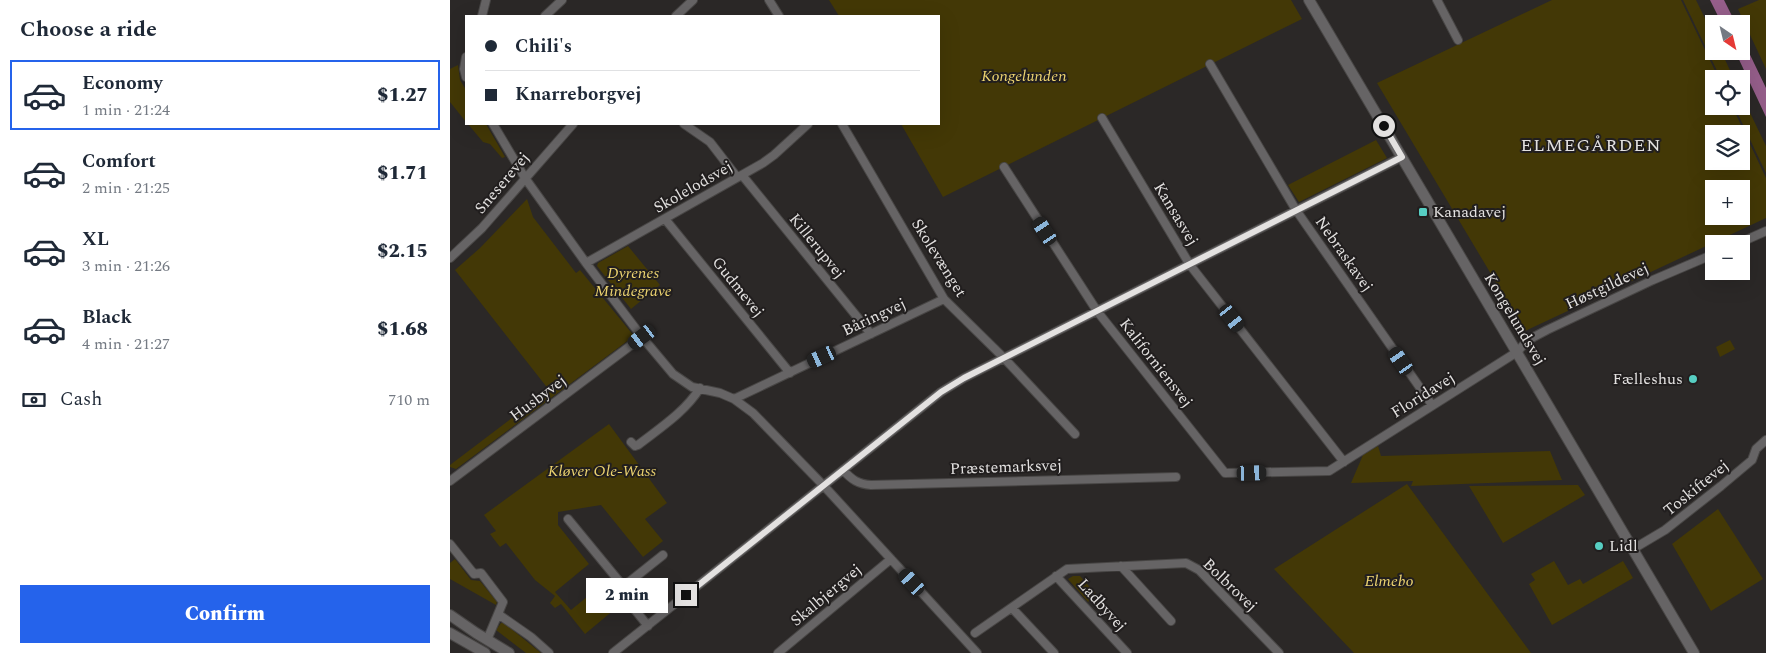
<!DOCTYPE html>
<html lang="en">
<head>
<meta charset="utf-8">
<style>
  :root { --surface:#fff; --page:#f6f6f7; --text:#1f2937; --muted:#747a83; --line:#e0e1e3; --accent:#2563eb }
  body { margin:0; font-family:Spectral,serif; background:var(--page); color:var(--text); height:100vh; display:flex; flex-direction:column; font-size:19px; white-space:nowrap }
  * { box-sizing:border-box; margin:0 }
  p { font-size:16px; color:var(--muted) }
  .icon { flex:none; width:28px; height:28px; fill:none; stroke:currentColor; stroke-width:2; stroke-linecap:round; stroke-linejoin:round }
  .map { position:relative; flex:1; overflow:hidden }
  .side { display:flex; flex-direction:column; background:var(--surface); width:450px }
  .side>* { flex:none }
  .guide { position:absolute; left:15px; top:15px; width:475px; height:110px; border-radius:0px; box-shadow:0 5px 20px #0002; display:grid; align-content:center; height:110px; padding:0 20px; background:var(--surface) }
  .needle { width:32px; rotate:145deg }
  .fabs { position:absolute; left:1255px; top:15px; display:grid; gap:10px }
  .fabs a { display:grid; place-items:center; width:45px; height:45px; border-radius:0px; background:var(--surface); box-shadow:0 5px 20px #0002; font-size:25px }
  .end { position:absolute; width:22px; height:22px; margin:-11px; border:6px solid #e3e1e0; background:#111; box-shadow:0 0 0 2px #111 }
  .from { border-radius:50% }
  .bubble { position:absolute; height:35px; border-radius:0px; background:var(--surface); box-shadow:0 5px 20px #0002; font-size:16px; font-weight:800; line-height:35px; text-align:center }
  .car { position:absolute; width:15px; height:30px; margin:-15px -8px; border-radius:6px; box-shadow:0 0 4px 1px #0007; background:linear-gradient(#222 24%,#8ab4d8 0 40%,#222 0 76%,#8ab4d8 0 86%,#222 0) }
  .guide b { display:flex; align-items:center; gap:18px; height:48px; font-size:19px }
  .guide b+b { border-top:1px solid var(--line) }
  .guide i { width:12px; height:12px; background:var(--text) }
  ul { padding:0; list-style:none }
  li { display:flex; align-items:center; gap:15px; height:70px; margin:0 10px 8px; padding:0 10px; border:2px solid transparent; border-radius:0px }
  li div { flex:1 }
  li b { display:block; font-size:19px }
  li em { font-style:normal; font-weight:800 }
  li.selected { border-color:var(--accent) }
  li>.icon { width:45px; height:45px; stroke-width:1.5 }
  h2 { padding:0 20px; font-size:22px; line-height:60px }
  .pay { display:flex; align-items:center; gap:12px; height:55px; padding:0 20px; font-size:19px }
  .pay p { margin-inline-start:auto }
  .button { display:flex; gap:10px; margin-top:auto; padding:10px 20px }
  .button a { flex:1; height:58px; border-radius:0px; background:var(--accent); color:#fff; font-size:20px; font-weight:800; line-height:58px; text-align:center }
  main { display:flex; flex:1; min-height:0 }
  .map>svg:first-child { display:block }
</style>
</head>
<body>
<main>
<section class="side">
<h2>Choose a ride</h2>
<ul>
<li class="selected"><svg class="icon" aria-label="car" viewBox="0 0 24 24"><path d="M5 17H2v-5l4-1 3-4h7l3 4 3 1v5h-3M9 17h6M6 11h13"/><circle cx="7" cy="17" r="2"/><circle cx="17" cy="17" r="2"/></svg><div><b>Economy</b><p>1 min · 21:24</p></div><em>$1.27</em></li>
<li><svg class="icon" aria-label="car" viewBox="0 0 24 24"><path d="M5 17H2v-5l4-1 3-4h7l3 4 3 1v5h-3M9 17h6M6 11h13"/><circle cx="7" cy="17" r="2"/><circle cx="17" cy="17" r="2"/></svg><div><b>Comfort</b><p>2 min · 21:25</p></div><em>$1.71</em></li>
<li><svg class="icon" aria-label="car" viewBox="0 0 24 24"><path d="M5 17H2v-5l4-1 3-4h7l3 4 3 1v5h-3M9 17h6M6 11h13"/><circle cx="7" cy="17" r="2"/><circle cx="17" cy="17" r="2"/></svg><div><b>XL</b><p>3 min · 21:26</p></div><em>$2.15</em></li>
<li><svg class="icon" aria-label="car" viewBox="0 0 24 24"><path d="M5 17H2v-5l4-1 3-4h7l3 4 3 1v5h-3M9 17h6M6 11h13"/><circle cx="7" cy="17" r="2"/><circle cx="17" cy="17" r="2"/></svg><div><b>Black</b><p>4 min · 21:27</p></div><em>$1.68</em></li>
</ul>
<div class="pay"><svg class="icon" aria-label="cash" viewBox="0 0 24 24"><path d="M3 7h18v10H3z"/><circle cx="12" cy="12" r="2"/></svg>Cash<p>710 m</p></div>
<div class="button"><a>Confirm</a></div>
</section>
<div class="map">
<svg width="1316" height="653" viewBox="0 0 1316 653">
  <rect width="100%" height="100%" fill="#2b2827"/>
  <path fill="#433806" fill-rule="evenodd" d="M379,0H841L852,19L493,197L451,124H489V16H389Z
    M1102,0H1231L1269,79H1264V106H1282L1316,178V218L1075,331L927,83ZM1264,134H1291V161H1264ZM1264,189H1291V216H1264Z
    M1233,0H1246L1264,37V51H1271L1284,79H1271Z
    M1309,0H1316V69L1288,9Z
    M8,65L10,80L16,90V122L0,102V69Z
    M1291,94L1316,146V173L1284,106H1291Z
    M18,124H36L55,157L52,158L40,144L33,142Z
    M926,140L937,158L849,202L838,185Z
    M77,199L83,217L126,273L130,270L184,336L6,469L0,467V465L99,390L5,270L30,248Z
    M178,246L210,285L181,309L147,266L148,263Z
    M1280,340L1285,349L1270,357L1266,347Z
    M159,424L217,503L195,519L213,541L193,557L151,505L108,512V525L139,564L105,592L121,610L154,583L171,604L135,634L111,604L105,608L100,603L105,596L85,580L56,543L50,547L40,534L46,531L34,515Z
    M928,446L931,456L1100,451L1112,480L961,486L963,481L901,483L913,455Z
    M957,484L1081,653H904L824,569Z
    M1128,485L1135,495L1053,543L1019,486Z
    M1268,509L1313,579L1261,611L1222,544Z
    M5,559L21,580L30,581L47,602L46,605L0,579V563Z
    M1104,561L1118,585L1130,579L1133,584L1173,561L1183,578L1102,625L1079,584L1085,580L1081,574Z
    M623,576H630L646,594L638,602L618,579Z
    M51,623H54L91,653H76L46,630Z"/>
  <path fill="#955e8a" d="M1260,0H1274L1286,24H1272Z
    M1291,36L1316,88V117L1285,51H1291Z"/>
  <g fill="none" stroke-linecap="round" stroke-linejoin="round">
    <defs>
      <path id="minor" d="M319,0L329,16
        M987,0L1008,40
        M32,16L36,0
        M95,16L112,0
        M226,16L243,0
        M16,57L14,69L16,77
        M760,64L846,210L982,405
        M652,118L740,265L894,462
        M43,124L75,178L136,263L192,337L223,374L242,387L270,393L284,399L303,413L374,486L527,653
        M234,124L260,142L287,177
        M392,124L494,299L554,358L625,434
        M554,167L647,311L775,473L879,471L1067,352L1078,340L1097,330L1203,280L1264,254
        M292,175L421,334
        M215,219L340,373
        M1287,244L1316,231
        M0,258L32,228L123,124
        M136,263L313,163L324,155L358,124
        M284,399L494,299
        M181,442L185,446L188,445C210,428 235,412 250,388
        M393,470C402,480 408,484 421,485L726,477
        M0,481L192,337
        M118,519L173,586
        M0,544L24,574L31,573L53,602L48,614
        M1183,549L1215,530L1271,486L1302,460L1306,449L1316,440
        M671,566L721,621
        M606,576L677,653
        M562,608L604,653
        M198,626L169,590L213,555
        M525,633L617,569L736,563L749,570L829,653
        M37,640L48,614L81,637L99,653
        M163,653L491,392L514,378L952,157
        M328,653L441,559"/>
      <path id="tertiary" d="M859,0L1244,653
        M0,615L26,633L59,653
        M0,633L35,653"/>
    </defs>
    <use href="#minor" stroke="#484645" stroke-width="10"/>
    <use href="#tertiary" stroke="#484645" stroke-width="12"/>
    <use href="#minor" stroke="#666465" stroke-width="8"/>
    <use href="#tertiary" stroke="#666465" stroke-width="10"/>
  </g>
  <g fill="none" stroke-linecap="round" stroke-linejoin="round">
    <path stroke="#e3e1e0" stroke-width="6" d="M236,595L491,392L514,378L952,157L934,126"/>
  </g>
  <g fill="#57cec2" stroke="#211e1e" stroke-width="2">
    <rect x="968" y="207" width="10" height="10" rx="2.5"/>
    <circle cx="1243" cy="379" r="5"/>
    <circle cx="1149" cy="546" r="5"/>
  </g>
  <g text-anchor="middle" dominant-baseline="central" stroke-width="4" stroke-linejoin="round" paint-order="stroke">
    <g font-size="16" font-style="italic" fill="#edd470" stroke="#211e1e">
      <text x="574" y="76">Kongelunden</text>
      <text x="183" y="273">Dyrenes<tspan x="183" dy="18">Mindegrave</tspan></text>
      <text x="152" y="471">Kløver Ole-Wass</text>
      <text x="939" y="581">Elmebo</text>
    </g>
    <g font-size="16" fill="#e3e1e0" stroke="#211e1e">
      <text transform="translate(52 183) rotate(-50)">Sneserevej</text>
      <text transform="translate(243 187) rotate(-30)">Skolelodsvej</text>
      <text transform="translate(726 214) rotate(59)">Kansasvej</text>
      <text transform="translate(367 246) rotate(51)">Killerupvej</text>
      <text transform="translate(894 254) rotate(55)">Nebraskavej</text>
      <text transform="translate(489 258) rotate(58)">Skolevænget</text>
      <text transform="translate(1157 286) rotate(-25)">Høstgildevej</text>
      <text transform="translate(288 287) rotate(51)">Gudmevej</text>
      <text transform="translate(424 317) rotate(-25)">Båringvej</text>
      <text transform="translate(1065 319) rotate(59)">Kongelundsvej</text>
      <text transform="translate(706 363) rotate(52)">Kaliforniensvej</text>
      <text transform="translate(973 395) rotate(-32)">Floridavej</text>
      <text transform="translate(88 398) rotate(-37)">Husbyvej</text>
      <text transform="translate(556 467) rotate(-2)">Præstemarksvej</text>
      <text transform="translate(1246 488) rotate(-39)">Toskiftevej</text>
      <text transform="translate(780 585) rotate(44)">Bolbrovej</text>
      <text transform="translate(376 595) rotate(-40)">Skalbjergvej</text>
      <text transform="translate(652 605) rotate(48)">Ladbyvej</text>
    </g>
    <g font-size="16" fill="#e3e1e0" stroke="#211e1e" text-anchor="start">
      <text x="983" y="212">Kanadavej</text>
      <text x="1233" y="379" text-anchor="end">Fælleshus</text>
      <text x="1159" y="546">Lidl</text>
    </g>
    <g font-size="18" letter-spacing="1" fill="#e3e1e0" stroke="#211e1e">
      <text x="1141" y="145">ELMEGÅRDEN</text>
    </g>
  </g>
</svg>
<div class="fabs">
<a><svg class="needle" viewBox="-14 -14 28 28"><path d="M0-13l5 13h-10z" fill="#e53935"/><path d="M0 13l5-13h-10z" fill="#747a83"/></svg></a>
<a><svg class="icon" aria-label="locate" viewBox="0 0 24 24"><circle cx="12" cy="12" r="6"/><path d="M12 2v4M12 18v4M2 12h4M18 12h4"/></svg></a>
<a><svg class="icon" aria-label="layers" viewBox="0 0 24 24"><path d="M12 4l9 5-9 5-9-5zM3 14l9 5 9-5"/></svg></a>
<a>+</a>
<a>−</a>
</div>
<i class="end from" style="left:934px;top:126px"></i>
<i class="end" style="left:236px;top:595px"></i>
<div class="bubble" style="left:136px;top:578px;width:82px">2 min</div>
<i class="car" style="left:595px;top:231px;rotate:327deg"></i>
<i class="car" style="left:782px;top:318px;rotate:142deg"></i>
<i class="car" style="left:192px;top:337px;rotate:233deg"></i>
<i class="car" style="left:372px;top:357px;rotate:245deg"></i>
<i class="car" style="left:951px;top:361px;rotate:325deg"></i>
<i class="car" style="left:802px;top:473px;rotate:88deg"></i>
<i class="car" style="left:462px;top:582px;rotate:318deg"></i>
<div class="guide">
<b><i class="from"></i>Chili's</b>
<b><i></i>Knarreborgvej</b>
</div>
</div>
</main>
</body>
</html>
